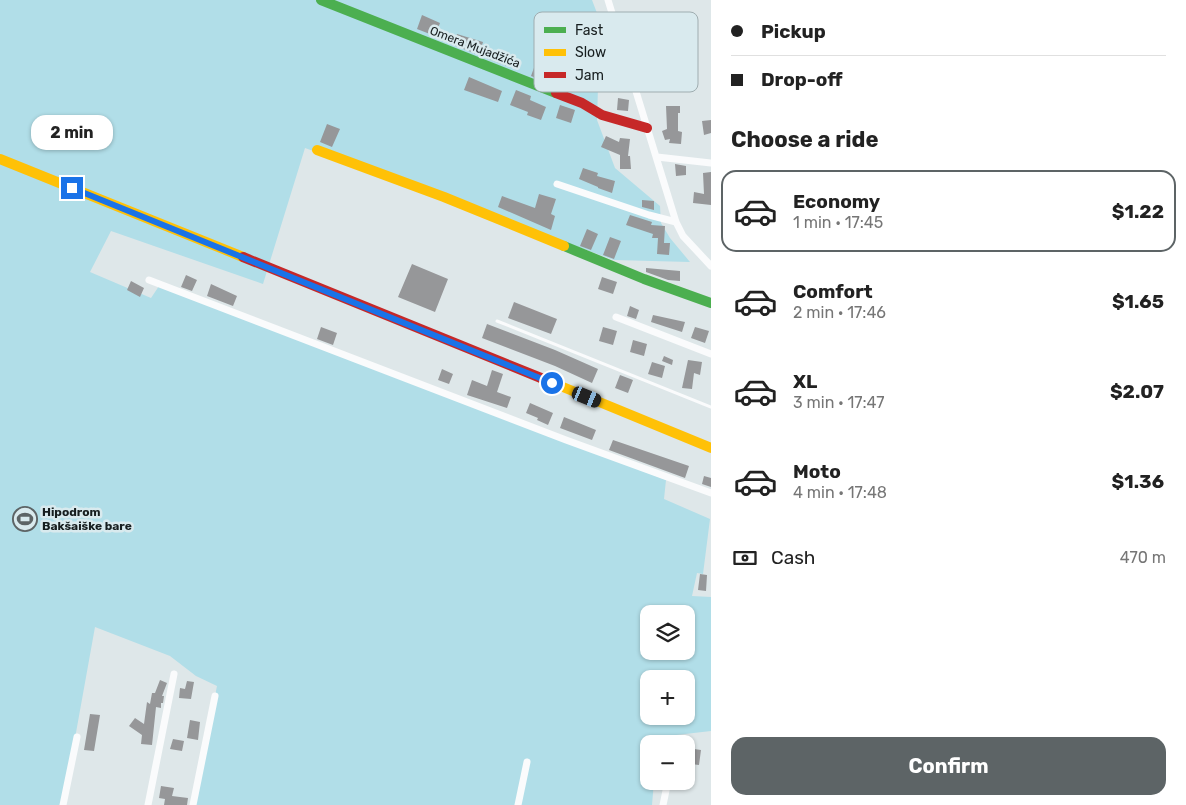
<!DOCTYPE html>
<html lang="en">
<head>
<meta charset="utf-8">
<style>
  :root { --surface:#fff; --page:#f2f2f2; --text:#222; --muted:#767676; --line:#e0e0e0; --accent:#5d6466 }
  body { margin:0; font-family:Rubik,sans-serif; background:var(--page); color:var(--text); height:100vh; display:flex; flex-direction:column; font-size:19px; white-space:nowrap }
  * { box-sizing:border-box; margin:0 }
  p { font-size:16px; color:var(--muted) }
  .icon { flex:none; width:28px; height:28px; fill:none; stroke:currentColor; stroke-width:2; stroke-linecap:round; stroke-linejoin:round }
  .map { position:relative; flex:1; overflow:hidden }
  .sheet { display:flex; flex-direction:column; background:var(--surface); width:475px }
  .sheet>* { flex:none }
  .top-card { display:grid; align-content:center; height:110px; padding:0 20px; background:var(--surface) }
  .controls { position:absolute; left:640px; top:605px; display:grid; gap:10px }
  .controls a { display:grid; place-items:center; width:55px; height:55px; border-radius:10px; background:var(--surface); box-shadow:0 1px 4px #0004; font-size:25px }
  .end { position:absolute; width:22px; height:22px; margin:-11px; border:6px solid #1a73e8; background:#fff; box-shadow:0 0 0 2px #fff }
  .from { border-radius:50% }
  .bubble { position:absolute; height:35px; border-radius:15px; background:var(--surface); box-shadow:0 1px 4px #0004; font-size:16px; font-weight:700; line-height:35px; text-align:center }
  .car { position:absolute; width:15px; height:30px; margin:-15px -8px; border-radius:6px; box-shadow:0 0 4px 1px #0007; background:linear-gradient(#222 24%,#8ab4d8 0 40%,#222 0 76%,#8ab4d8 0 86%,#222 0) }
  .top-card b { display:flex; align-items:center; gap:18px; height:48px; font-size:19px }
  .top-card b+b { border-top:1px solid var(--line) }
  .top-card i { width:12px; height:12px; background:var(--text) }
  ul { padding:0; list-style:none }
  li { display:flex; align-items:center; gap:15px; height:82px; margin:0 10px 8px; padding:0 10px; border:2px solid transparent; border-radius:15px }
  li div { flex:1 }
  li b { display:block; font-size:19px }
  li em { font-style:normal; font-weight:700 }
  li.on { border-color:var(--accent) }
  li>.icon { width:45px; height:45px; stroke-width:1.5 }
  h2 { padding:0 20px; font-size:22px; line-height:60px }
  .pay { display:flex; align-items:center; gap:12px; height:55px; padding:0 20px; font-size:19px }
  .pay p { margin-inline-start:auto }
  .primary-button { display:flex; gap:10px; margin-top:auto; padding:10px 20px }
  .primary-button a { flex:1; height:58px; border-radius:15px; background:var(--accent); color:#fff; font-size:20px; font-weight:700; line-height:58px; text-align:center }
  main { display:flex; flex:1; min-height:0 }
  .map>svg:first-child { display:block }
</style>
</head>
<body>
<main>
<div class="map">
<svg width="711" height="805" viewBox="0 0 711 805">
  <rect width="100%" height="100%" fill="#dee7e9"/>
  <path fill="#b1dee8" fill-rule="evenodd" d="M0,0H592L600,21L597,120L615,168L660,206L661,223L670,238L690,262L614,260L305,148L263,284L111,231L90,272L151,298L161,283L666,480L664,499L710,519L703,574L697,573L692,596L711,597V731L659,737L658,744H649V781H654L652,805H193L217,686L196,676L170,656L95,627L63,805H0ZM649,614H686V651H649ZM649,679H686V716H649Z"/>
  <path fill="#969799" d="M422,15L440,23L435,36L417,29Z
    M457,34L483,42L479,55L453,45Z
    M504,52L515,57L510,67L486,58L487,54L501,58Z
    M535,65L548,70L544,81L531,76Z
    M469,77L502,91L498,102L464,90Z
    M516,90L531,96L530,100L546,107L541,120L527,115L528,112L510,105Z
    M618,98L629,100L628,111L617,110Z
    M560,105L575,110L571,123L556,118Z
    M666,106H680V113H678V131L682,132L681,144L669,143L670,139L665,140L662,131L667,129Z
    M711,120V133L704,135L702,121Z
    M327,124L340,129L332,147L320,142Z
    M606,136L619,142L620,138L630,139L628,156H630L631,169H620V155L601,147Z
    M675,164L686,166V175L676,176Z
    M583,168L598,173L597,176L615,181L612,193L598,188V187L579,179Z
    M711,172V205L693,203L694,192L704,194L703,173Z
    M539,194L556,199L551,214L555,216L551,230L498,207L502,196L535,208Z
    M642,200L654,201V210L642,207Z
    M630,215L652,222L651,225L665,226L664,243H670L669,255L657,254L658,238H652L653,234L626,225Z
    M587,229L598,234L591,250L580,246Z
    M610,237L621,241L614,259L603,255Z
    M412,264L448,279L435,312L398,297Z
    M646,268L680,271V281L668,280L646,272Z
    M186,275L197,280L192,291L181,287Z
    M602,277L617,282L613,294L598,289Z
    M131,281L144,288L140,297L127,290Z
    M211,284L237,296L233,306L207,296Z
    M514,302L557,319L551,334L508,318Z
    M630,306L639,310L636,319L627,316Z
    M653,315L685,322L682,332L651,322Z
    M487,324L555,350L598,369L592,383L555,366L482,338Z
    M321,327L337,333L333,345L317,339Z
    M603,327L617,331L613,345L599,341Z
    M695,327L709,331L705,343L691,338Z
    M633,340L647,344L644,356L630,352Z
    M664,356L673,360L672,365L662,361Z
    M688,360L702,362L700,375L694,373L692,389L682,388Z
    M652,362L665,366L662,378L648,374Z
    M442,369L453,374L449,384L438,380Z
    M492,370L503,374L497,392L511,397L507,408L467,395L472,380L487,386Z
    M620,375L633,380L628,393L615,388Z
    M530,403L553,413L548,425L537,420L538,418L526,413Z
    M564,417L596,430L592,440L560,428Z
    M613,440L689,466L685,478L609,450Z
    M704,476L711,478V487L702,484Z
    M700,574L707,575L706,591L698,590Z
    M160,680L167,683L162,696H164L163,703H161V708L156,707L152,745L141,744L142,735L129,726L135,718L144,724L147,702L150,704L152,693H155Z
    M187,681L194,682L191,699L179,698L180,688L185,689Z
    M90,714L100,715L94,751L84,750Z
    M190,720L200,722L198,740L187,738Z
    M676,737L691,738L690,744H675Z
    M173,739L184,741L182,751L170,749Z
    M694,749L701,750L699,765L691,764Z
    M161,786L174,788L172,796L188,798L187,805H164L165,799L159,798Z"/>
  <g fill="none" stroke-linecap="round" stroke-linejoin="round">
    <path stroke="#fafbfc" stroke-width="3" d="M497,321L711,407"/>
    <path stroke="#fafbfc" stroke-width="7" d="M608,0L676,222L683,236L711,266
      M657,157L711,163
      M557,184L649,215L676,222
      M149,280L566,440L711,493
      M616,317L711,354
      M63,805L77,737
      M148,805L174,674
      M193,805L215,696
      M518,805L527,762
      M663,805L668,781"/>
    <path stroke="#4caf50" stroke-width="10" d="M321,0L556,93
      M564,246L644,279L711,303"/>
    <path stroke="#ffc107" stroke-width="10" d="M317,150L444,197L564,246
      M0,159L243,257
      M541,378L711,448"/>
    <path stroke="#c62828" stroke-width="10" d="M556,93L582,103L602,115L647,128
      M243,257L541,378"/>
  </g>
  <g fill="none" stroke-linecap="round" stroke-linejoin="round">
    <path stroke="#1a73e8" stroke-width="6" d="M72,188L552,383"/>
  </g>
  <defs>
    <symbol id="stadium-ring" viewBox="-11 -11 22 22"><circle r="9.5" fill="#d9eaee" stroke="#5d6466" stroke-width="1.5"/><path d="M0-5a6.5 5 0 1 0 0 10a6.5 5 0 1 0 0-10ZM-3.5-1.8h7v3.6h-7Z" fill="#5d6466"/></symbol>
  </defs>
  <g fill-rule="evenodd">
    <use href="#stadium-ring" x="11" y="505" width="28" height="28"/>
  </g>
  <g text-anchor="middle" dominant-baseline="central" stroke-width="5" stroke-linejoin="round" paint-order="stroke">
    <g font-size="12" fill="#171e1f" stroke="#d9eaee">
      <text transform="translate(475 47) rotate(21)">Omera Mujadžića</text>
    </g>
    <g font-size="12" font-weight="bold" fill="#171e1f" stroke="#d9eaee" text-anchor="start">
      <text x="42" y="512">Hipodrom<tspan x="42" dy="14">Bakšaiške bare</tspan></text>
    </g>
  </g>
  <rect x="534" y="12" width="164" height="80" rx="8" fill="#d9eaee" stroke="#9fadb0" stroke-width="1"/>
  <rect x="544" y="27" width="22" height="6" fill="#4caf50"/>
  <rect x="544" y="49" width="22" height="7" fill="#ffc107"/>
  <rect x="544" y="72" width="22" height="6" fill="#c62828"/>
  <g font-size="14" fill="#171e1f">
    <text x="575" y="35">Fast</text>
    <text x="575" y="57">Slow</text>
    <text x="575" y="80">Jam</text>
  </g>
</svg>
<div class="controls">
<a><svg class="icon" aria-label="layers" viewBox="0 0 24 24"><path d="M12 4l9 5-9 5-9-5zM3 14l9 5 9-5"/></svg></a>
<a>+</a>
<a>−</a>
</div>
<i class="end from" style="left:552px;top:383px"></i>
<i class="end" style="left:72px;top:188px"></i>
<div class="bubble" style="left:31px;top:115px;width:82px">2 min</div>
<i class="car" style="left:587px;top:397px;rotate:112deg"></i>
</div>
<section class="sheet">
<div class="top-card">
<b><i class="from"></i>Pickup</b>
<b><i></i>Drop-off</b>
</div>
<h2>Choose a ride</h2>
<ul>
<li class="on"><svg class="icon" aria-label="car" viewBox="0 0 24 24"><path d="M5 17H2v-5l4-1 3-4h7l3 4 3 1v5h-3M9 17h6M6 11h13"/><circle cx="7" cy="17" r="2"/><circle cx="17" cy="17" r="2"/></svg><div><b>Economy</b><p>1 min · 17:45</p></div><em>$1.22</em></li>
<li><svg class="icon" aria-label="car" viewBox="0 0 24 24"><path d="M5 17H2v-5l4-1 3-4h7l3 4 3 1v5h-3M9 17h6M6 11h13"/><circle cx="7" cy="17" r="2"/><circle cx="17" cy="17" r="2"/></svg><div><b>Comfort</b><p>2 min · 17:46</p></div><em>$1.65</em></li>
<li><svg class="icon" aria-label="car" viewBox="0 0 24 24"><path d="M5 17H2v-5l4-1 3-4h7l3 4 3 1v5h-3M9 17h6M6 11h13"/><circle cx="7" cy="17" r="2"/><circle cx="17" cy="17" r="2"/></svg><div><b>XL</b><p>3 min · 17:47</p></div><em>$2.07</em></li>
<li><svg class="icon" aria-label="car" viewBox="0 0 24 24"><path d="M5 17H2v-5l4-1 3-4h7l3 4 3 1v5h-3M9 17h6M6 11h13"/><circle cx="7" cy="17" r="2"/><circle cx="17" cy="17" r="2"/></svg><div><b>Moto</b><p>4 min · 17:48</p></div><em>$1.36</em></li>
</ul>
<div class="pay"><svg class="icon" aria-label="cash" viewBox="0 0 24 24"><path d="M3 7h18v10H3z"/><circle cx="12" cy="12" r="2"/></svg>Cash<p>470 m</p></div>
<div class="primary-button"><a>Confirm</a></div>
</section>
</main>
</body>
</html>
